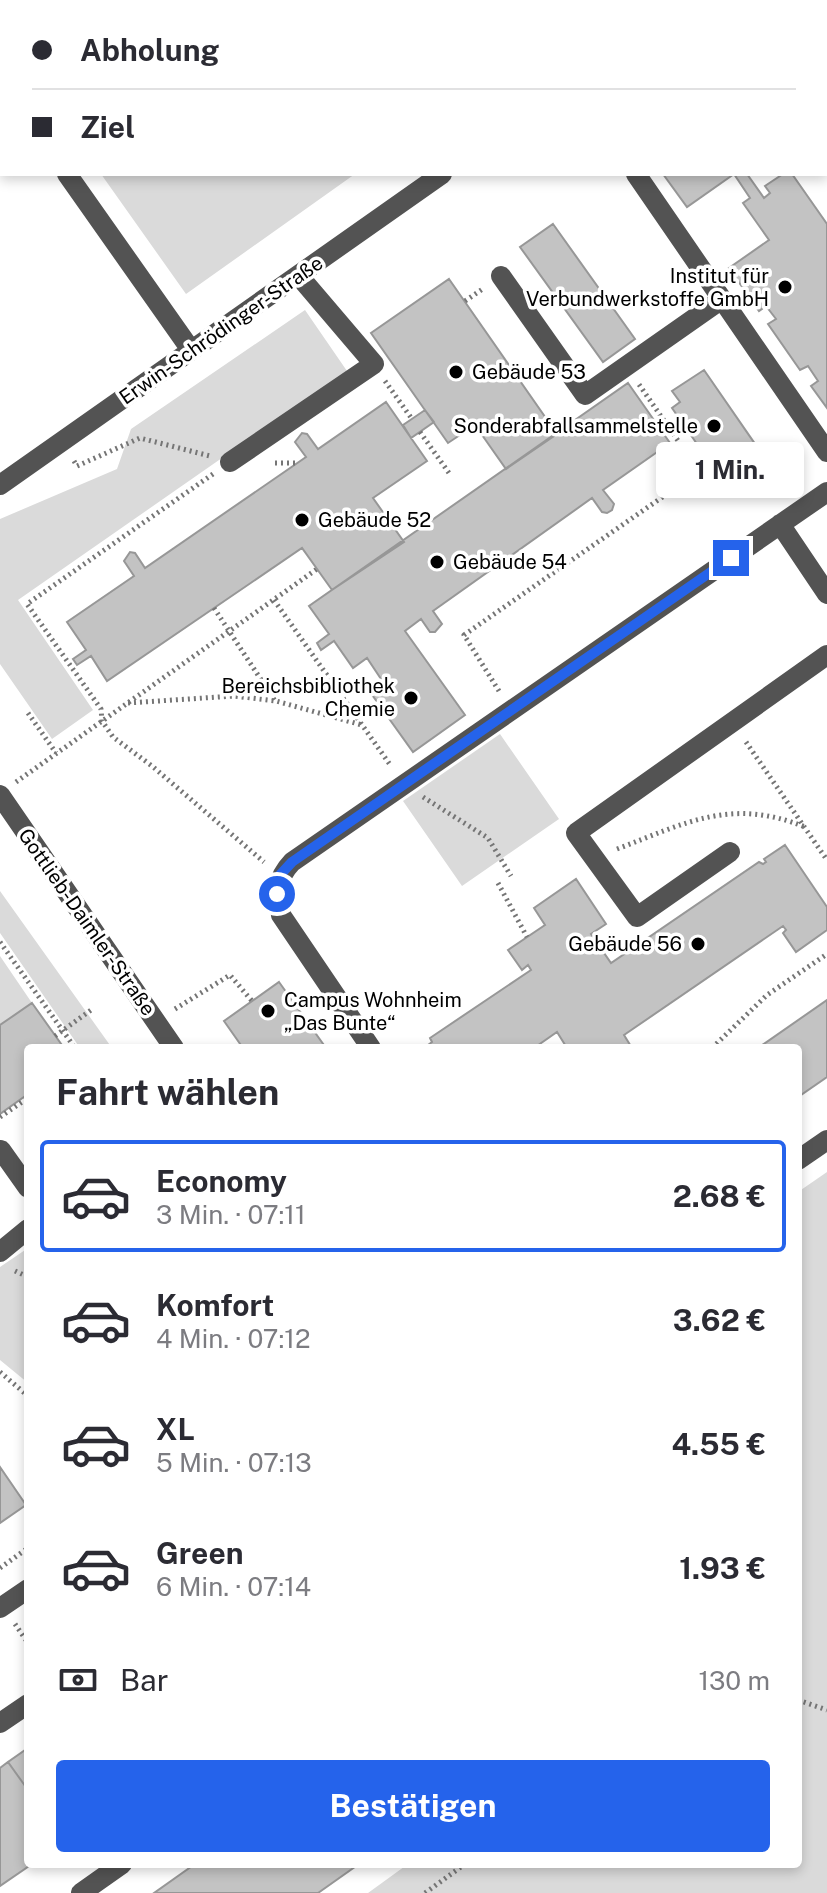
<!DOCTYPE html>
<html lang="de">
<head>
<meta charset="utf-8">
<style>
  :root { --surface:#fff; --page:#f7f7f7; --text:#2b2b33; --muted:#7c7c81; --line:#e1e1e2; --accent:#2563eb }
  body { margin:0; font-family:"Public Sans",sans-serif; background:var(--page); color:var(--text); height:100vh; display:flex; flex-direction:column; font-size:30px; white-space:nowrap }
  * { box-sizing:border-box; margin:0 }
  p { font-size:26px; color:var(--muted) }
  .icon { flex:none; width:44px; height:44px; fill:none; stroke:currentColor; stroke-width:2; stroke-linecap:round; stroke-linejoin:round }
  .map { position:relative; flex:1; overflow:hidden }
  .details { position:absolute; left:24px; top:1044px; width:778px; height:824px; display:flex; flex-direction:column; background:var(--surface); border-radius:8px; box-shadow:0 4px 12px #0003 }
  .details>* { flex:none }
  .hud { position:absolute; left:0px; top:0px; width:828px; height:176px; box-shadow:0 4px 12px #0003; display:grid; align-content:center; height:176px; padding:0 32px; background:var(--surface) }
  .end { position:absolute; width:36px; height:36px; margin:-18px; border:10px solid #2563eb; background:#fff; box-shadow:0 0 0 4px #fff }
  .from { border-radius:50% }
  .bubble { position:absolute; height:56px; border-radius:8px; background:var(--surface); box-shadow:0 4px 12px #0003; font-size:26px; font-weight:700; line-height:56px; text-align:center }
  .hud b { display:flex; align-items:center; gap:28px; height:76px; font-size:30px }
  .hud b+b { border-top:2px solid var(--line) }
  .hud i { width:20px; height:20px; background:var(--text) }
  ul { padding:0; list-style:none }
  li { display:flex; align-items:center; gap:24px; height:112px; margin:0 16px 12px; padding:0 16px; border:4px solid transparent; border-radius:8px }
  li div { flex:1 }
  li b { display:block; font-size:30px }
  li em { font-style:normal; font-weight:700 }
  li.on { border-color:var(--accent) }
  li>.icon { width:72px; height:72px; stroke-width:1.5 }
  h2 { padding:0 32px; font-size:36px; line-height:96px }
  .pay { display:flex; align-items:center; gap:20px; height:88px; padding:0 32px; font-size:30px }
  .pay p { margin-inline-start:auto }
  .cta { display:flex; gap:16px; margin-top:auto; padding:16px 32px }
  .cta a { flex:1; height:92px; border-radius:8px; background:var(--accent); color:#fff; font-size:32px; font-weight:700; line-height:92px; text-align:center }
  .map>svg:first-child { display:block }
</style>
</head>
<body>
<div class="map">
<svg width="827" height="1893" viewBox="0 0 827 1893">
  <rect width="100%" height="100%" fill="#fff"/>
  <path fill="#dadada" d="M99,0H511L510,2Z
    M101,174H355L186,294Z
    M305,310L347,371L18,600L93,710L52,739L0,664V519L117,469L131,429Z
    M500,734L559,819L462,886L403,801Z
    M0,891L112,1048H80L0,933Z
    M0,956L32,1003L0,1025Z
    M827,1172V1893H368L408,1864H798V1192Z
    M28,1248V1383L0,1360V1267Z"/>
  <path fill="#c3c3c3" stroke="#979797" stroke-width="2" d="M663,174H734L687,207Z
    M734,174H747L764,198L770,193L765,186L783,174H792L827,224V408L811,386L818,381L808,366L800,370L768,324L776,319L766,306L759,311L729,268L769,240L743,203L750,198Z
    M553,224L635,339L603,362L520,247Z
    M449,279L557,434L506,469L475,425L448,443L371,333Z
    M704,370L771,467L732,494L716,471L703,479L694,467L685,453L697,444L672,408L680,402L672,391Z
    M628,383L670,443L603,490L614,504L612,510L607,513L602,512L592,498L433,611L442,624L435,632H430L421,619L405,631L465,715L413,752L370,692L383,682L367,658L353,668L334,641L321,650L317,643L329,634L309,606Z
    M386,402L427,461L373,498L404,542L332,590L302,548L107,681L91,656L77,665L73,659L86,650L67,622L134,576L124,561L130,552L135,553L145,568L306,457L295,442L302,433L307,434L318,449Z
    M425,410L434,422L411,438L403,425Z
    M785,845L827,907V930L796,952L783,933L786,930L783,926L624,1035L632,1048H567L557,1032L534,1048H424L432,1042L430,1038L531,970L528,965L522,970L508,950L545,925L534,908L576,879L606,924L591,934L611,963L759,862L763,864L766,862L764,859Z
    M279,982L326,1048H243L224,1021Z
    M827,1000V1077L798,1097V1048H758Z
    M32,1003L64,1048H28V1094L0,1114V1025Z
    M0,1467L26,1505L0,1523Z
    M28,1748V1790L8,1762Z
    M8,1762L28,1790V1864H32L0,1886V1768Z
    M195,1864H359L318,1893H154Z"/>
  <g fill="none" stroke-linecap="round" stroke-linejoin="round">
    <path stroke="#757575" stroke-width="5" stroke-dasharray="2 4" stroke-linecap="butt" d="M0,2L3,0
      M0,162L2,161
      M465,301L484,288
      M385,381L412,419
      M420,432L449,473
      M74,461L77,466L140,438L210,456
      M275,463H298
      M213,474L27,604L101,709L102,721L113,737L152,766L264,862
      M676,487L694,467
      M274,600L391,766
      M214,608L275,701
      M499,691L464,635L674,489L681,445L638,383
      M128,703L234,696L276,701L362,725
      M28,713L56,753
      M746,742L827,860
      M16,782L317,569
      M423,797L488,838L511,876
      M617,849C686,823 731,797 805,827
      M498,883L527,937
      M0,942L75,1048
      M175,1009L230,975L252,1001
      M55,1036L91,1010
      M712,1048L767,995L827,954
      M0,1117L28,1098
      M15,1271L28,1277
      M0,1372L28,1396
      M0,1568L28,1548
      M15,1624L28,1643
      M798,1700L827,1710
      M425,1893L465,1864"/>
    <path stroke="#535353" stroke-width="20" d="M566,2V0
      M0,81L2,83
      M826,108L827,110
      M67,174L191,350
      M636,174L827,452
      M501,276L585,395L722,299
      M230,462L374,364L299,276
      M0,485L442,174
      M780,524L827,594
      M0,795L174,1048
      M730,852L637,917L576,833L827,655
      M371,1048L281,915C277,892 276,879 292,862L827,492
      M1,1150L28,1188
      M798,1160L827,1140
      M0,1252L28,1229
      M0,1608L28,1589
      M0,1723L28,1704
      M81,1893L122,1864"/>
  </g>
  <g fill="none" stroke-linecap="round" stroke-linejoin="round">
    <path stroke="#2563eb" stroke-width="10" d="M277,894L280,875L292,862L731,558"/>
  </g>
  <g fill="#000" stroke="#fff" stroke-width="3">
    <circle cx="785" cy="287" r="8"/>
    <circle cx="456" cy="372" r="8"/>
    <circle cx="714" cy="426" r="8"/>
    <circle cx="302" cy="520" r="8"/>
    <circle cx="437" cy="562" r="8"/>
    <circle cx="411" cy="698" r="8"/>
    <circle cx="698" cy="944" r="8"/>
    <circle cx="268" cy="1011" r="8"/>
  </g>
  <g text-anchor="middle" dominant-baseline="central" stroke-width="7" stroke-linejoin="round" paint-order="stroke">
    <g font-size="20" fill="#000" stroke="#fff" text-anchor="end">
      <text x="769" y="276">Institut für<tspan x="769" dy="23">Verbundwerkstoffe GmbH</tspan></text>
      <text x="472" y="372" text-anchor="start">Gebäude 53</text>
      <text x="698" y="426">Sonderabfallsammelstelle</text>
      <text x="318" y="520" text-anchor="start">Gebäude 52</text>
      <text x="453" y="562" text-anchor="start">Gebäude 54</text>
      <text x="395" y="686">Bereichsbibliothek<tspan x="395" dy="23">Chemie</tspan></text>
      <text x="682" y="944">Gebäude 56</text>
      <text x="284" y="1000" text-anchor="start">Campus Wohnheim<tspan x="284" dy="23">„Das Bunte“</tspan></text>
    </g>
    <g font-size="20" fill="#000" stroke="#fff">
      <text transform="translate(221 330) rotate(-35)">Erwin-Schrödinger-Straße</text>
      <text transform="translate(87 922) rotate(55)">Gottlieb-Daimler-Straße</text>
    </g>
  </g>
</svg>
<i class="end from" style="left:277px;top:894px"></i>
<i class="end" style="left:731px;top:558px"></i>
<div class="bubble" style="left:656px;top:442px;width:148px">1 Min.</div>
<div class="hud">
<b><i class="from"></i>Abholung</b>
<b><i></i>Ziel</b>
</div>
<section class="details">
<h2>Fahrt wählen</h2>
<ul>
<li class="on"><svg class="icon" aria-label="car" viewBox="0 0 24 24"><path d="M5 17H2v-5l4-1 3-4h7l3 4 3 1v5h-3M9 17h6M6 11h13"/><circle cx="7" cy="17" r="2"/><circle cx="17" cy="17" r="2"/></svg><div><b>Economy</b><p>3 Min. · 07:11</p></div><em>2.68 €</em></li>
<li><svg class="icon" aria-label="car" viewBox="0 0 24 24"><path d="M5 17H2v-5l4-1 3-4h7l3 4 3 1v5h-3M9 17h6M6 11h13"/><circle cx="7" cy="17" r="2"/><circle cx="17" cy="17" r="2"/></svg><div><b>Komfort</b><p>4 Min. · 07:12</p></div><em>3.62 €</em></li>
<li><svg class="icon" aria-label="car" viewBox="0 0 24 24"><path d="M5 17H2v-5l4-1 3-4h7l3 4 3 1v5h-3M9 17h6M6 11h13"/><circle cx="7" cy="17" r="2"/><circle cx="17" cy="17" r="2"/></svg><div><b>XL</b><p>5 Min. · 07:13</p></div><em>4.55 €</em></li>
<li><svg class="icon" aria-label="car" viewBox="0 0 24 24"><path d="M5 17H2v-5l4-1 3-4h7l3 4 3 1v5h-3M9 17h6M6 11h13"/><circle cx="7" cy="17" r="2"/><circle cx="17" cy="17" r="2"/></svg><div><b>Green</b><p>6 Min. · 07:14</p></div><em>1.93 €</em></li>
</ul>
<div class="pay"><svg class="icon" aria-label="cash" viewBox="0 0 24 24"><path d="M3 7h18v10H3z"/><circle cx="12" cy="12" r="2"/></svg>Bar<p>130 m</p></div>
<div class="cta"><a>Bestätigen</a></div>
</section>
</div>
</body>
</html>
